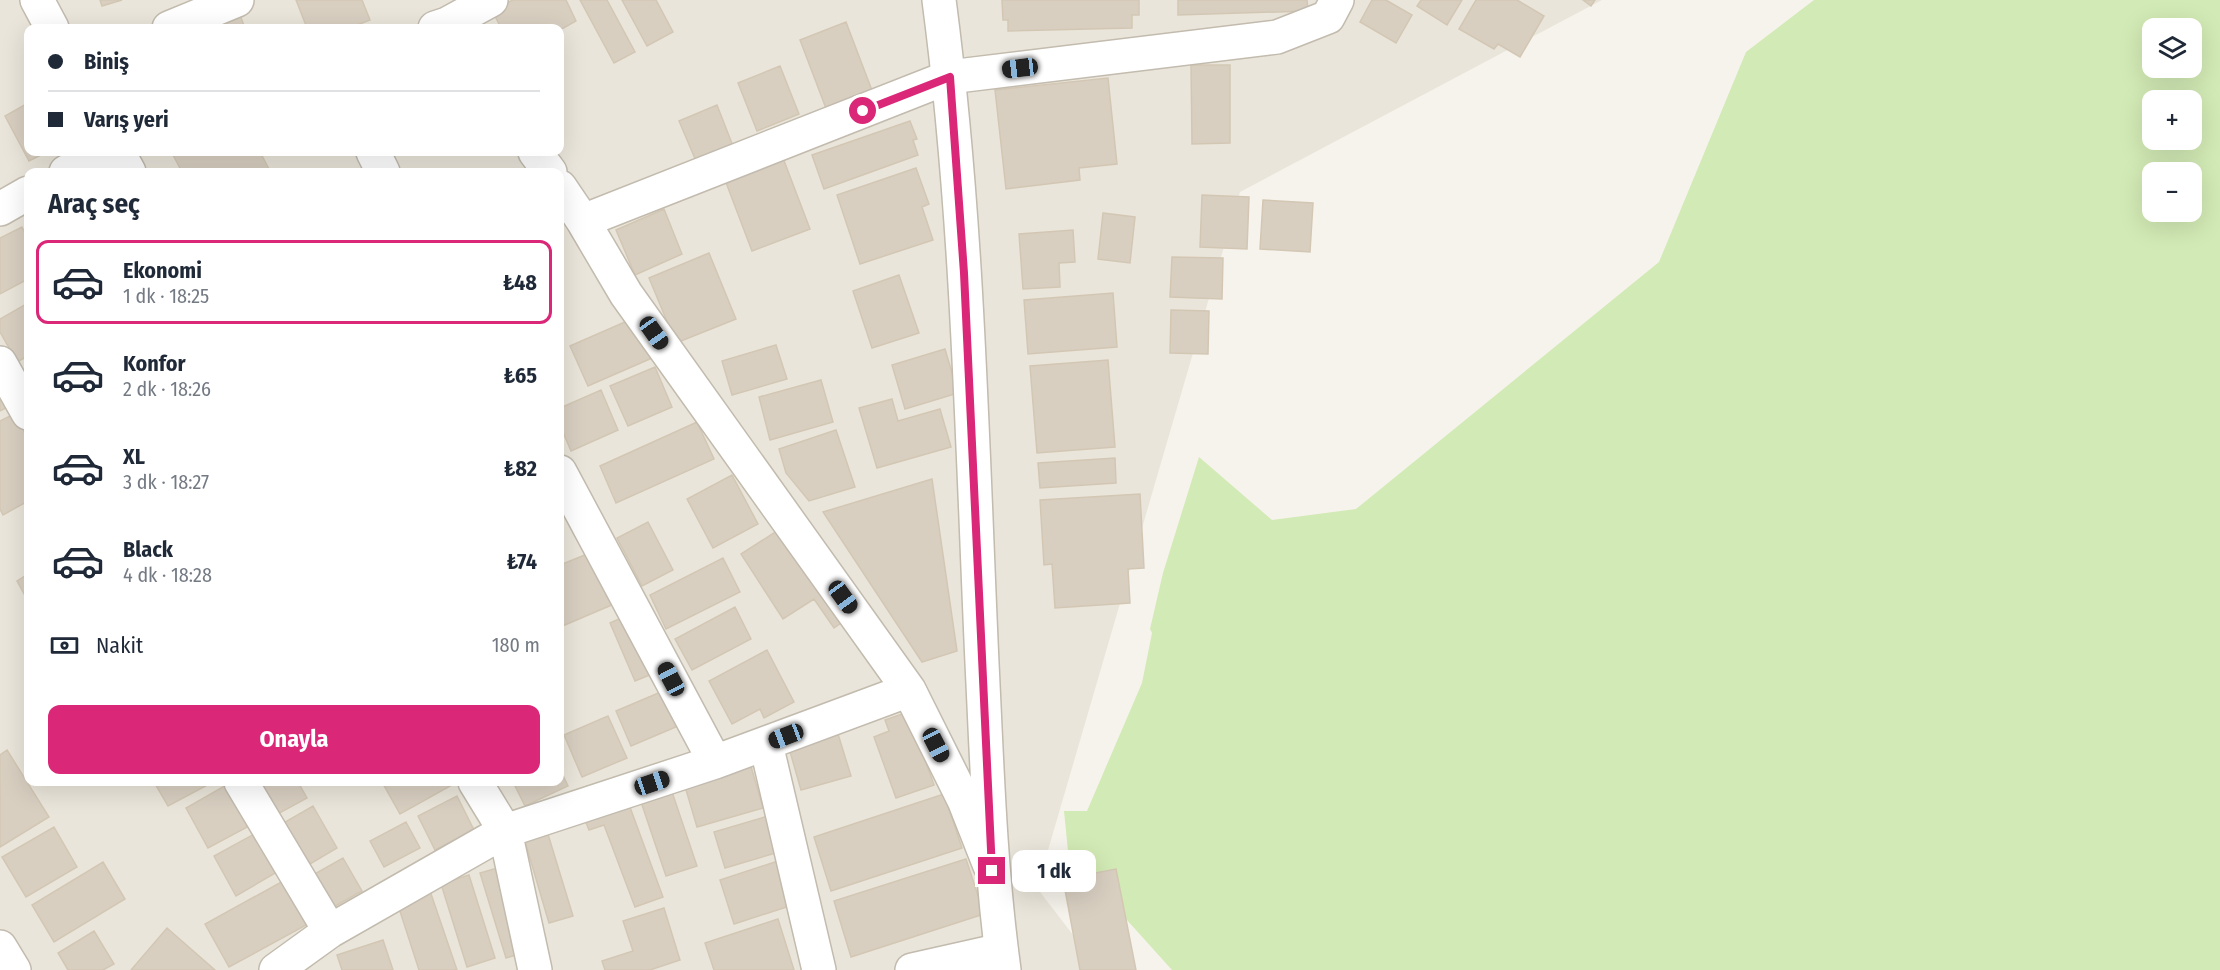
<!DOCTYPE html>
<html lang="tr">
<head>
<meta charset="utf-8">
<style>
  :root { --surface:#fff; --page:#f6f6f7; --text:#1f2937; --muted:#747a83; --line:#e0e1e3; --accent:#db2777 }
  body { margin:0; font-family:"Fira Sans Condensed",sans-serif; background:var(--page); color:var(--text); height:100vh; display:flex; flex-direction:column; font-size:22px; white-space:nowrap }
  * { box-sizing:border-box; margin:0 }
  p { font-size:20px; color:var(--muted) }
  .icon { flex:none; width:33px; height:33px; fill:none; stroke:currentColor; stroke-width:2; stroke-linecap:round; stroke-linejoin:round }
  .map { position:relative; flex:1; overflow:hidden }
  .drawer { position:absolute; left:24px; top:168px; width:540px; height:618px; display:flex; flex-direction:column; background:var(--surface); border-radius:12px; box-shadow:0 6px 24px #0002 }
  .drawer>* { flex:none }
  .banner { position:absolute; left:24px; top:24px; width:540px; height:132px; border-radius:12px; box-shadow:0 6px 24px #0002; display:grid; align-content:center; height:132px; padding:0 24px; background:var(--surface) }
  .controls { position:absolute; left:2142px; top:18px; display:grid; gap:12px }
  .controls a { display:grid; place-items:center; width:60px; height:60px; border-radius:12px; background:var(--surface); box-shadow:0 6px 24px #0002; font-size:30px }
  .end { position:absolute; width:27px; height:27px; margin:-14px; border:8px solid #db2777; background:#fff; box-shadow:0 0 0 3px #fff }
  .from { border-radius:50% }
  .bubble { position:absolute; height:42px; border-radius:12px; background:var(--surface); box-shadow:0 6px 24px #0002; font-size:20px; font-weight:700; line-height:42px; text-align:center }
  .car { position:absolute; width:18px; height:36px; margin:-18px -9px; border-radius:8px; box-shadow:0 0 4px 2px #0007; background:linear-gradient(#222 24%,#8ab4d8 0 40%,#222 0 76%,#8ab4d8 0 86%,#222 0) }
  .banner b { display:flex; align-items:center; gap:21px; height:57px; font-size:22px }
  .banner b+b { border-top:2px solid var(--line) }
  .banner i { width:15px; height:15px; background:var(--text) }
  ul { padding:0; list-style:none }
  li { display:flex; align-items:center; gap:18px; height:84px; margin:0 12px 9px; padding:0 12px; border:3px solid transparent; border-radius:12px }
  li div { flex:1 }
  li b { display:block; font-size:22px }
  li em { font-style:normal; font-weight:700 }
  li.active { border-color:var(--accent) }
  li>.icon { width:54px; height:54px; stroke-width:1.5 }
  h2 { padding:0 24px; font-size:27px; line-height:72px }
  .pay { display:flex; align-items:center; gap:15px; height:66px; padding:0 24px; font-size:22px }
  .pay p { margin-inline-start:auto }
  .primary-button { display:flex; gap:12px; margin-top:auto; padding:12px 24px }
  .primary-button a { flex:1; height:69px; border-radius:12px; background:var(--accent); color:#fff; font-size:24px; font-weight:700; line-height:69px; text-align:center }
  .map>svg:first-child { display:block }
</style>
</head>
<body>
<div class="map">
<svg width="2220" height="970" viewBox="0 0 2220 970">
  <rect width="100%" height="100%" fill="#f6f3ec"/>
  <path fill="#eae5da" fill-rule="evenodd" d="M0,0H1602L1240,192L1037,888L1100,970H0ZM28,28H560V152H28ZM28,172H560V782H28Z"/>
  <path fill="#d2eab5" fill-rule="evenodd" d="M1814,0H2220V970H1172L1081,869L1068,851L1064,811H1087L1142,683L1152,633L1150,629L1163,573L1199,457L1272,520L1356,509L1659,262L1746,52ZM2152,28H2192V68H2152ZM2152,100H2192V140H2152ZM2152,172H2192V212H2152Z"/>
  <path fill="#d8cfc1" stroke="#d3c7b4" stroke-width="1.5" d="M100,0H122L102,6Z
    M296,0H362L370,20L349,28H307Z
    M513,0H566L576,21L560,30L501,28L492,10Z
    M580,0H607L635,52L614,63Z
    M622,0H656L673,32L647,46Z
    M1002,0H1139V15H1132V28L1008,31V20H1003Z
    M1178,0H1307L1308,11L1178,15Z
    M1372,0H1386L1412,15L1396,43L1360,22Z
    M1421,0H1462L1447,25L1417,6Z
    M1476,0H1517L1544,16L1520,57L1498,44L1494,49L1459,29Z
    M1583,0H1595L1591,6Z
    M238,10L245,28H212L209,22Z
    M846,22L873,93L827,111L800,40Z
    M1191,65H1230V143L1192,144Z
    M780,66L799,114L757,131L738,83Z
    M1108,78L1117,164L1079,168L1080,180L1006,189L995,90Z
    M28,103V152H47L29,161L5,116Z
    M717,105L733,146L696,161L679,121Z
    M910,121L917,139L913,140L918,155L824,189L812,155Z
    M181,152H260L270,171L266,172H182L173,155Z
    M783,158L810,229L752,251L725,180Z
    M916,168L929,204L922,207L933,240L860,264L837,195Z
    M1202,195L1249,197L1247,249L1200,247Z
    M1263,200L1313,203L1310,252L1260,249Z
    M664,209L682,254L635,275L616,230Z
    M1103,213L1135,217L1130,263L1098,259Z
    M22,227L28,239V279L0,294V238Z
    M1073,230L1075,262L1059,263L1060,287L1023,289L1019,234Z
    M709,253L736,319L676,343L649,278Z
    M1172,257L1223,258L1222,299L1170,297Z
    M899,275L919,333L872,348L853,291Z
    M1113,293L1117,347L1028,354L1024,300Z
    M28,303V356L17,362L0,332V319Z
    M1171,310L1209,311L1208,354L1170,353Z
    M634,318L652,358L588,386L570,346Z
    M776,345L787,379L732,395L722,361Z
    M945,349L958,393L905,409L892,365Z
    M1108,360L1115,447L1037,453L1030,366Z
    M655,367L672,407L628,426L610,386Z
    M821,380L833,422L770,440L759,397Z
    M0,389L10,406L0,411Z
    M601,390L618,430L571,451L560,425V408Z
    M892,399L898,421L940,409L951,447L877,468L859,408Z
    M14,414L28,439V501L3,515L0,509V421Z
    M697,422L714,459L616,503L600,466Z
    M836,430L855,487L809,501L786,473L779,449Z
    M1115,458L1116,483L1040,488L1038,463Z
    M732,475L758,524L713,548L687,499Z
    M932,479L957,651L922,662L823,512Z
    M1140,494L1144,568L1128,569L1130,603L1055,608L1052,564L1044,565L1040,500Z
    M648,522L673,570L642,586L617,538Z
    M780,529L841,623L834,628L814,599L783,619L741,554Z
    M592,552L614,604L560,627V565Z
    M723,558L740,592L666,629L650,595Z
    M28,574V601L17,581Z
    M735,607L751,639L692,670L675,639Z
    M628,615L652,674L635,681L610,623Z
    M767,650L794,702L764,718L760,709L732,724L709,681Z
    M663,691L678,726L631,746L616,711Z
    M908,712L934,785L896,798L874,737L889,731L885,720Z
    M608,716L627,758L582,777L564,735Z
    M838,734L851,776L801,790L789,748Z
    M7,750L49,817L0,847V755Z
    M750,763L763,808L697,827L684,783Z
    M560,769L568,786L525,806L513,782H560Z
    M154,782H213L168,806Z
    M255,782H298L307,798L274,816Z
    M382,782H450L452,785L400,814Z
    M228,784L251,825L208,848L186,808Z
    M670,786L697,866L666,876L639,796Z
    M944,794L962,848L831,891L814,837Z
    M457,796L474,830L435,850L418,816Z
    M627,799L663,897L635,907L604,825L589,830L583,815Z
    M313,806L337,848L305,867L280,825Z
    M768,816L779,852L725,868L714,832Z
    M406,822L420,848L384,867L370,841Z
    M54,827L77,867L26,897L2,857Z
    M547,831L573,916L549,923L524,838Z
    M256,833L277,872L236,896L214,856Z
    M343,858L362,891L330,909L311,876Z
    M966,859L984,914L851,957L834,901Z
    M781,860L796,904L734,924L720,880Z
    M103,862L125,899L54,942L32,905Z
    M501,867L526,952L506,958L480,873Z
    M1116,869L1136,970H1080L1063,879Z
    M469,875L495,958L467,967L441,884Z
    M285,880L308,924L229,967L205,924Z
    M429,888L457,970H419L396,899Z
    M664,908L680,960L650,970H605L602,961L633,951L623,921Z
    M778,919L794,970H714L705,943Z
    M167,928L215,970H131Z
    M94,931L114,964L103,970H68L58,953Z
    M383,940L393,970H342L337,955Z"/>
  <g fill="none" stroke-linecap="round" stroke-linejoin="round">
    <defs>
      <path id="minor" d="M37,0L52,28
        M169,28L237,0
        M435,28L447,24L491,0
        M118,152L129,172
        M373,152L383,172
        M535,152L550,172
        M66,172L103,152
        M560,187L583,221L626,294L909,690L964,800L990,866
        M0,209L28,193
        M583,221L949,77L1277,37L1328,17L1337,0
        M0,363L28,413
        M560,472L715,762
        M766,744L819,970
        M241,782L330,931
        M475,782L505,831L535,970
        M0,947L14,970
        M276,970L330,931L505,831L715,762L909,690
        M912,970L1001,950"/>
      <path id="tertiary" d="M939,0C968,219 972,442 982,663C987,766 990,868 1004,970"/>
    </defs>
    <use href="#minor" stroke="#c2bbae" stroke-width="36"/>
    <use href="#tertiary" stroke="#c2bbae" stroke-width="36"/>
    <use href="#minor" stroke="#fff" stroke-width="33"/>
    <use href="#tertiary" stroke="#fff" stroke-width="33"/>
  </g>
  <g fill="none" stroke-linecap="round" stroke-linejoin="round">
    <path stroke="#db2777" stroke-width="8" d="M863,111L950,77L964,273L992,871"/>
  </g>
</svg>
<div class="controls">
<a><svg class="icon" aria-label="layers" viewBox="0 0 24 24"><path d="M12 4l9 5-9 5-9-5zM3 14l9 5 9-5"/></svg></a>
<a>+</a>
<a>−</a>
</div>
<i class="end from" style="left:863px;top:111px"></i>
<i class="end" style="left:992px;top:871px"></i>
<div class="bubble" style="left:1012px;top:850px;width:84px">1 dk</div>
<i class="car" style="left:1020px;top:68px;rotate:263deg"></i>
<i class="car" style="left:654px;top:333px;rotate:145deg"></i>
<i class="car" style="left:843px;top:597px;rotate:144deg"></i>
<i class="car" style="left:671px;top:679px;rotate:332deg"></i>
<i class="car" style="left:786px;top:736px;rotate:249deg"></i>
<i class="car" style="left:936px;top:745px;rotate:153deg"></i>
<i class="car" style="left:652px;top:783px;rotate:71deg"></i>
<div class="banner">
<b><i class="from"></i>Biniş</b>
<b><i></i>Varış yeri</b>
</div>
<section class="drawer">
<h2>Araç seç</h2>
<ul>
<li class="active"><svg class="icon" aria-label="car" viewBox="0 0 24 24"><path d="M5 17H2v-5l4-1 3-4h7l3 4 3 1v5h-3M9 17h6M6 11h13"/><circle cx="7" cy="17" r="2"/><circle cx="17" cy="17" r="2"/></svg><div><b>Ekonomi</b><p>1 dk · 18:25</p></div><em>₺48</em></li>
<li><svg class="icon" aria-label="car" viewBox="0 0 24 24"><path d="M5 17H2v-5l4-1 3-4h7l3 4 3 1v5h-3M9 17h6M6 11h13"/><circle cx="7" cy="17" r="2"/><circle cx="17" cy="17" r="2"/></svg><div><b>Konfor</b><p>2 dk · 18:26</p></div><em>₺65</em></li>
<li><svg class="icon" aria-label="car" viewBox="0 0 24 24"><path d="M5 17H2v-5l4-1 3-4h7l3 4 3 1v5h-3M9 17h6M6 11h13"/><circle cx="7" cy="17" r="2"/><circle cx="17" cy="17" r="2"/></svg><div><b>XL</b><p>3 dk · 18:27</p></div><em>₺82</em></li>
<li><svg class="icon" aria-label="car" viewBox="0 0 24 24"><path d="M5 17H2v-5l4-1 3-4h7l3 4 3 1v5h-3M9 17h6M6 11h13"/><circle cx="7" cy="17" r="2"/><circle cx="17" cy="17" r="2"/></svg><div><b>Black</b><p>4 dk · 18:28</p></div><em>₺74</em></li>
</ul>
<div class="pay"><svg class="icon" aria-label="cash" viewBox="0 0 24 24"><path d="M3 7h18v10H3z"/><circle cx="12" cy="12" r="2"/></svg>Nakit<p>180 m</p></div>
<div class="primary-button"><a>Onayla</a></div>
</section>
</div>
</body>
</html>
